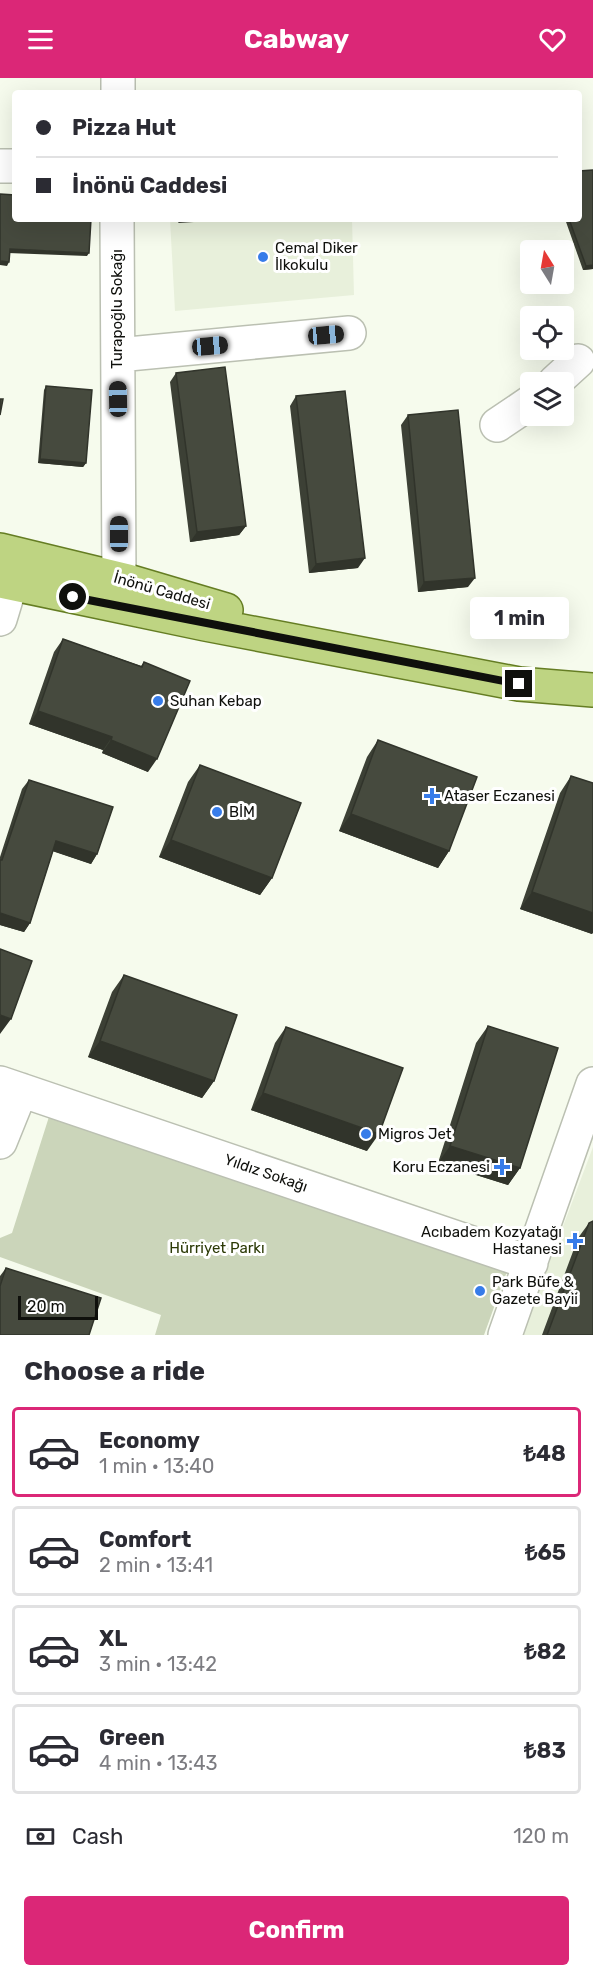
<!DOCTYPE html>
<html lang="en">
<head>
<meta charset="utf-8">
<style>
  :root { --surface:#fff; --page:#f7f7f7; --text:#2b2b33; --muted:#7c7c81; --line:#e1e1e2; --accent:#db2777 }
  body { margin:0; font-family:Rubik,sans-serif; background:var(--page); color:var(--text); height:100vh; display:flex; flex-direction:column; font-size:22px; white-space:nowrap }
  * { box-sizing:border-box; margin:0 }
  p { font-size:20px; color:var(--muted) }
  .icon { flex:none; width:33px; height:33px; fill:none; stroke:currentColor; stroke-width:2; stroke-linecap:round; stroke-linejoin:round }
  .map { position:relative; height:1257px; overflow:hidden }
  .panel { display:flex; flex-direction:column; background:var(--surface); flex:1 }
  .panel>* { flex:none }
  .hud { position:absolute; left:12px; top:12px; width:570px; height:132px; border-radius:6px; box-shadow:0 6px 24px #0002; display:grid; align-content:center; height:132px; padding:0 24px; background:var(--surface) }
  .needle { width:39px; rotate:349deg }
  .controls { position:absolute; left:520px; top:162px; display:grid; gap:12px }
  .controls a { display:grid; place-items:center; width:54px; height:54px; border-radius:6px; background:var(--surface); box-shadow:0 6px 24px #0002; font-size:30px }
  .scale { position:absolute; left:18px; bottom:15px; width:80px; box-sizing:border-box; padding-left:6px; border:3px solid #0f100c; border-top:0; font-size:16px; line-height:21px; white-space:nowrap; color:#0f100c; -webkit-text-stroke:4px #fff; paint-order:stroke }
  .end { position:absolute; width:27px; height:27px; margin:-14px; border:8px solid #0f100c; background:#fff; box-shadow:0 0 0 3px #fff }
  .from { border-radius:50% }
  .bubble { position:absolute; height:42px; border-radius:6px; background:var(--surface); box-shadow:0 6px 24px #0002; font-size:20px; font-weight:700; line-height:42px; text-align:center }
  .car { position:absolute; width:18px; height:36px; margin:-18px -9px; border-radius:8px; box-shadow:0 0 4px 2px #0007; background:linear-gradient(#222 24%,#8ab4d8 0 40%,#222 0 76%,#8ab4d8 0 86%,#222 0) }
  .hud b { display:flex; align-items:center; gap:21px; height:57px; font-size:22px }
  .hud b+b { border-top:2px solid var(--line) }
  .hud i { width:15px; height:15px; background:var(--text) }
  ul { padding:0; list-style:none }
  li { display:flex; align-items:center; gap:18px; height:90px; margin:0 12px 9px; padding:0 12px; border:3px solid var(--line); border-radius:6px }
  li div { flex:1 }
  li b { display:block; font-size:22px }
  li em { font-style:normal; font-weight:700 }
  li.selected { border-color:var(--accent) }
  li>.icon { width:54px; height:54px; stroke-width:1.5 }
  h2 { padding:0 24px; font-size:27px; line-height:72px }
  .pay { display:flex; align-items:center; gap:15px; height:66px; padding:0 24px; font-size:22px }
  .pay p { margin-inline-start:auto }
  .primary-button { display:flex; gap:12px; margin-top:auto; padding:12px 24px }
  .primary-button a { flex:1; height:69px; border-radius:6px; background:var(--accent); color:#fff; font-size:24px; font-weight:700; line-height:69px; text-align:center }
  header { display:flex; justify-content:space-between; align-items:center; height:78px; padding:0 24px; background:var(--accent); color:#fff; font-size:27px; font-weight:700 }
  .map>svg:first-child { display:block }
</style>
</head>
<body>
<header><svg class="icon" aria-label="menu" viewBox="0 0 24 24"><path d="M4 6h16M4 12h16M4 18h16"/></svg>Cabway<svg class="icon" aria-label="heart" viewBox="0 0 24 24"><path d="M12 20l-8-8c-3-5 5-10 8-4 3-6 11-1 8 4z"/></svg></header>
<div class="map">
<svg width="593" height="1257" viewBox="0 0 593 1257">
  <rect width="100%" height="100%" fill="#f6fbed"/>
  <path fill="#e8f0db" d="M170,141H352L354,217L175,233Z
    M593,1069V1257H522Z"/>
  <path fill="#cbd5ba" d="M54,1023L510,1185L484,1257H155L161,1237L0,1179V1160L12,1155Z"/>
  <g fill="none" stroke-linecap="round" stroke-linejoin="round">
    <defs>
      <path id="minor" d="M118,15V0
        M0,88H15
        M118,277L349,255
        M555,304L578,283
        M497,347L531,324
        M91,502L119,501L117,141
        M0,541L19,478
        M0,1005L531,1185
        M0,1064L21,1012
        M505,1257L593,1006"/>
      <path id="major" d="M0,472L128,503L226,532
        M0,503L205,546L519,606L593,612"/>
    </defs>
    <use href="#minor" stroke="#bbc0b2" stroke-width="36"/>
    <use href="#major" stroke="#657d23" stroke-width="36"/>
    <use href="#minor" stroke="#fff" stroke-width="33"/>
    <use href="#major" stroke="#bed482" stroke-width="33"/>
  </g>
  <path fill="#3c4035" d="M593,92V191L583,192L565,141H579Z
    M176,295L246,448L239,457L190,464L170,304Z
    M46,308L86,385L83,389L38,385L44,312Z
    M296,318L358,490L309,495L290,328Z
    M408,337L468,509L418,514L401,347Z
    M63,561L141,588L144,584L148,694L102,675L103,672L29,646L54,574Z
    M378,662L449,773L438,790L339,753L367,679Z
    M200,687L272,800L260,817L159,779L188,704Z
    M571,698L592,856L520,831L560,715Z
    M29,702L97,776L91,786L53,773L30,845L24,854L0,847V779L22,711Z
    M124,897L214,1003L202,1020L88,979L112,914Z
    M488,948L520,1090L508,1107L438,1085L476,965Z
    M286,949L367,1073L251,1032L275,965Z
    M589,1145L593,1257H542L578,1160Z
    M6,1190L0,1257V1198Z"/>
  <path fill="#31342b" d="M181,141H241L178,145Z
    M10,171L89,175L87,178L8,175Z
    M0,183L9,184L7,188L0,187Z
    M593,187V191L583,192L586,188Z
    M40,381L86,385L83,389L38,385Z
    M246,448L239,457L190,464L197,454Z
    M365,480L358,490L309,495L316,486Z
    M475,500L468,509L418,514L424,504Z
    M38,633L112,659L103,672L29,646Z
    M111,662L157,681L148,694L102,675Z
    M351,736L449,773L438,790L339,753Z
    M171,762L272,800L260,817L159,779Z
    M56,763L97,776L91,786L49,772Z
    M532,814L593,835V855L592,856L520,831Z
    M0,835L30,845L24,854L0,847Z
    M0,937L11,941L0,956Z
    M100,963L214,1003L202,1020L88,979Z
    M263,1015L379,1056L367,1073L251,1032Z
    M450,1068L520,1090L508,1107L438,1085Z"/>
  <path fill="#464a3e" stroke="#31342b" stroke-width="1.5" d="M593,92V187L586,188L569,141H579V93Z
    M0,116L15,117V141H91L89,175L10,171L9,184L0,183Z
    M225,289L246,448L197,454L176,295Z
    M46,308L92,312L86,385L40,381Z
    M345,313L365,480L316,486L296,318Z
    M0,321H3L0,337Z
    M458,332L475,500L424,504L408,337Z
    M63,561L142,589L144,584L190,603L157,681L111,662L112,659L38,633Z
    M378,662L477,699L449,773L351,736Z
    M200,687L301,725L272,800L171,762Z
    M571,698L593,705V835L532,814Z
    M29,702L113,729L97,776L56,763L30,845L0,835V782H2Z
    M0,871L32,883L11,941L0,937Z
    M124,897L237,937L214,1003L100,963Z
    M488,948L558,970L520,1090L450,1068Z
    M286,949L403,990L379,1056L263,1015Z
    M593,1143V1257H547L589,1145Z
    M6,1190L101,1220L89,1257H0V1208Z"/>
  <g fill="none" stroke-linecap="round" stroke-linejoin="round">
    <path stroke="#0f100c" stroke-width="8" d="M73,519L519,606"/>
  </g>
  <g fill="#377ce9" stroke="#fff" stroke-width="2">
    <circle cx="263" cy="179" r="6"/>
    <circle cx="158" cy="623" r="6"/>
    <path d="M429 709h6v6h6v6h-6v6h-6v-6h-6v-6h6z"/>
    <circle cx="217" cy="734" r="6"/>
    <circle cx="366" cy="1056" r="6"/>
    <path d="M499 1080h6v6h6v6h-6v6h-6v-6h-6v-6h6z"/>
    <path d="M572 1154h6v6h6v6h-6v6h-6v-6h-6v-6h6z"/>
    <circle cx="480" cy="1213" r="6"/>
  </g>
  <g text-anchor="middle" dominant-baseline="central" stroke-width="6" stroke-linejoin="round" paint-order="stroke">
    <g font-size="15" fill="#0f100c" stroke="#fff" text-anchor="start">
      <text x="275" y="170">Cemal Diker<tspan x="275" dy="17">İlkokulu</tspan></text>
      <text x="170" y="623">Suhan Kebap</text>
      <text x="444" y="718">Ataser Eczanesi</text>
      <text x="229" y="734">BİM</text>
      <text x="378" y="1056">Migros Jet</text>
      <text x="490" y="1089" text-anchor="end">Koru Eczanesi</text>
      <text x="562" y="1154" text-anchor="end">Acıbadem Kozyatağı<tspan x="562" dy="17">Hastanesi</tspan></text>
      <text x="492" y="1204">Park Büfe &amp;<tspan x="492" dy="17">Gazete Bayii</tspan></text>
    </g>
    <g font-size="15" fill="#0f100c" stroke="#fff">
      <text transform="translate(117 231) rotate(-90)">Turapoğlu Sokağı</text>
      <text transform="translate(162 513) rotate(16)">İnönü Caddesi</text>
      <text transform="translate(266 1095) rotate(19)">Yıldız Sokağı</text>
    </g>
    <g font-size="15" fill="#2b3905" stroke="#fff">
      <text x="217" y="1170">Hürriyet Parkı</text>
    </g>
  </g>
</svg>
<div class="controls">
<a><svg class="needle" viewBox="-14 -14 28 28"><path d="M0-13l5 13h-10z" fill="#e53935"/><path d="M0 13l5-13h-10z" fill="#7c7c81"/></svg></a>
<a><svg class="icon" aria-label="locate" viewBox="0 0 24 24"><circle cx="12" cy="12" r="6"/><path d="M12 2v4M12 18v4M2 12h4M18 12h4"/></svg></a>
<a><svg class="icon" aria-label="layers" viewBox="0 0 24 24"><path d="M12 4l9 5-9 5-9-5zM3 14l9 5 9-5"/></svg></a>
</div>
<div class="scale">20 m</div>
<i class="end from" style="left:73px;top:519px"></i>
<i class="end" style="left:519px;top:606px"></i>
<div class="bubble" style="left:470px;top:519px;width:99px">1 min</div>
<i class="car" style="left:326px;top:257px;rotate:85deg"></i>
<i class="car" style="left:210px;top:268px;rotate:85deg"></i>
<i class="car" style="left:118px;top:321px;rotate:359deg"></i>
<i class="car" style="left:119px;top:456px;rotate:0deg"></i>
<div class="hud">
<b><i class="from"></i>Pizza Hut</b>
<b><i></i>İnönü Caddesi</b>
</div>
</div>
<section class="panel">
<h2>Choose a ride</h2>
<ul>
<li class="selected"><svg class="icon" aria-label="car" viewBox="0 0 24 24"><path d="M5 17H2v-5l4-1 3-4h7l3 4 3 1v5h-3M9 17h6M6 11h13"/><circle cx="7" cy="17" r="2"/><circle cx="17" cy="17" r="2"/></svg><div><b>Economy</b><p>1 min · 13:40</p></div><em>₺48</em></li>
<li><svg class="icon" aria-label="car" viewBox="0 0 24 24"><path d="M5 17H2v-5l4-1 3-4h7l3 4 3 1v5h-3M9 17h6M6 11h13"/><circle cx="7" cy="17" r="2"/><circle cx="17" cy="17" r="2"/></svg><div><b>Comfort</b><p>2 min · 13:41</p></div><em>₺65</em></li>
<li><svg class="icon" aria-label="car" viewBox="0 0 24 24"><path d="M5 17H2v-5l4-1 3-4h7l3 4 3 1v5h-3M9 17h6M6 11h13"/><circle cx="7" cy="17" r="2"/><circle cx="17" cy="17" r="2"/></svg><div><b>XL</b><p>3 min · 13:42</p></div><em>₺82</em></li>
<li><svg class="icon" aria-label="car" viewBox="0 0 24 24"><path d="M5 17H2v-5l4-1 3-4h7l3 4 3 1v5h-3M9 17h6M6 11h13"/><circle cx="7" cy="17" r="2"/><circle cx="17" cy="17" r="2"/></svg><div><b>Green</b><p>4 min · 13:43</p></div><em>₺83</em></li>
</ul>
<div class="pay"><svg class="icon" aria-label="cash" viewBox="0 0 24 24"><path d="M3 7h18v10H3z"/><circle cx="12" cy="12" r="2"/></svg>Cash<p>120 m</p></div>
<div class="primary-button"><a>Confirm</a></div>
</section>
</body>
</html>
